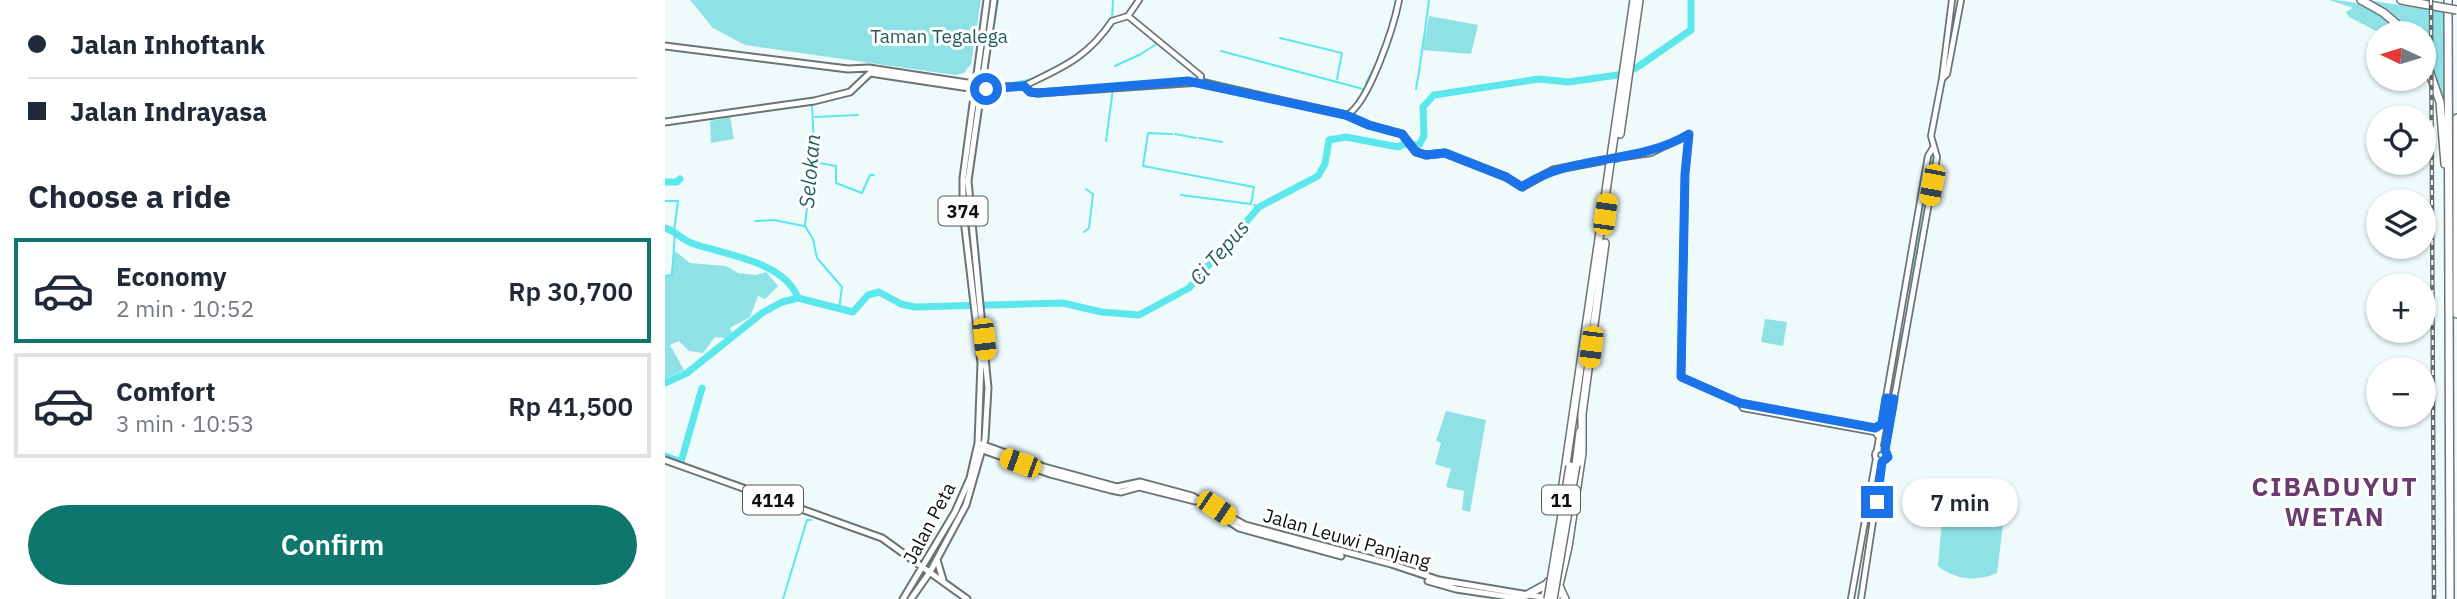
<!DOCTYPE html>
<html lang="en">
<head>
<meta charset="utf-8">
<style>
  :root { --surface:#fff; --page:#f2f2f3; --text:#1f2937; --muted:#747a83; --line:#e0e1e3; --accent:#0f766e }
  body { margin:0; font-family:"IBM Plex Sans",sans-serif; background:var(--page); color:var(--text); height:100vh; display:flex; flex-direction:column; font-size:26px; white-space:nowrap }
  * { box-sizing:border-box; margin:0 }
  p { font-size:23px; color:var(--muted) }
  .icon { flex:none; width:38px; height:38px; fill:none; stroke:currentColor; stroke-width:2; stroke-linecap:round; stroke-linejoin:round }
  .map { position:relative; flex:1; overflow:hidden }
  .drawer { display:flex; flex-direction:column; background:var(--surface); width:665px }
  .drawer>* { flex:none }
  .banner { display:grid; align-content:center; height:154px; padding:0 28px; background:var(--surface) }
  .needle { width:46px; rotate:274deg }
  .fabs { position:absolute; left:1701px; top:21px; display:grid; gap:14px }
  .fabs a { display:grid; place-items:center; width:70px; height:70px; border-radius:50%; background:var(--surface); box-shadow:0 2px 5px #0004; font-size:35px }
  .end { position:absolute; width:32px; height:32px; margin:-16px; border:9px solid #1a73e8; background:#fff; box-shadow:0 0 0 4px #fff }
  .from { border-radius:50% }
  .bubble { position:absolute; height:49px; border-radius:24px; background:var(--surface); box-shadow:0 2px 5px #0004; font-size:23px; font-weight:600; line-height:49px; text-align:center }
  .car { position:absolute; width:21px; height:42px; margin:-21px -10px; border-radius:9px; box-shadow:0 0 5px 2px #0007; background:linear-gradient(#f5c518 24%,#345 0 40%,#f5c518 0 76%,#345 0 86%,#f5c518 0) }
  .banner b { display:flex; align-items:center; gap:24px; height:66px; font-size:26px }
  .banner b+b { border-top:2px solid var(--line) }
  .banner i { width:18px; height:18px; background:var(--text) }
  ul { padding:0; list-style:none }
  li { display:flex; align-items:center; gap:21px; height:105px; margin:0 14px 10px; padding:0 14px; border:4px solid var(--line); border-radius:0px }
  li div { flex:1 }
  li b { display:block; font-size:26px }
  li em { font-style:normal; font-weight:600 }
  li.on { border-color:var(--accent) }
  li>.icon { width:63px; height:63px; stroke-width:1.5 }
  h2 { padding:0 28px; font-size:32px; line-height:84px }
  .button { display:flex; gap:14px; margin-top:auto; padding:14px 28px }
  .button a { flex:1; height:80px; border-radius:42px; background:var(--accent); color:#fff; font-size:28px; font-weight:600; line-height:80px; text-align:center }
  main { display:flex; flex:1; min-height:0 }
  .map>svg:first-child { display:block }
</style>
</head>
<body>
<main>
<section class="drawer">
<div class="banner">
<b><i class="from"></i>Jalan Inhoftank</b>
<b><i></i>Jalan Indrayasa</b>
</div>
<h2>Choose a ride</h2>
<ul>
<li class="on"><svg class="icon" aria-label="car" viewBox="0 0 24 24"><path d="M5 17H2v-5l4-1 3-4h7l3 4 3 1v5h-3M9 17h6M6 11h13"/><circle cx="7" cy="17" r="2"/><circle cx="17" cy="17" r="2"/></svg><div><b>Economy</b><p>2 min · 10:52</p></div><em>Rp 30,700</em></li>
<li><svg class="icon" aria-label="car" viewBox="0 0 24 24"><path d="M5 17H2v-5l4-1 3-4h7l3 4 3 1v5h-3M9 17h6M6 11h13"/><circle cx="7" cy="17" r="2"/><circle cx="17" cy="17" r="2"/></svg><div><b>Comfort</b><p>3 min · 10:53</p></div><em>Rp 41,500</em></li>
</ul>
<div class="button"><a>Confirm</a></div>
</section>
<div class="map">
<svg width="1792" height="599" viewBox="0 0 1792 599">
  <rect width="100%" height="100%" fill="#effafa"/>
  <path fill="#8ee2e5" d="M25,0H316L306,64L299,73L290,75L80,45L48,28Z
    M1664,0C1691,0 1719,9 1735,33H1715L1684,17L1681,12L1688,8Z
    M1702,0L1779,12L1780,102L1769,70L1759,52V33H1755L1759,18L1754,33H1746L1723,12Z
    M764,16L813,25L806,54L758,50Z
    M65,117L69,139L46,143L45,121Z
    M1268,155L1262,200L1259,202L1264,157Z
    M1259,205L1247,288L1243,290L1255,207Z
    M10,251L25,263L61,266L73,273L91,275L101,272L113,286L100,299L93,296L85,317L65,328L67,332L61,338L50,337L38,353L24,351L14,341L5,345L19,370L0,379V276H5Z
    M1100,319L1122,322L1118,346L1096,342Z
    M1235,331L1238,334L1228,394L1225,396Z
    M781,411L821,420L805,512L797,510L799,491L781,487L786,469L770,464L776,443L771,441Z
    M1280,485L1342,493L1332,573C1312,582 1290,580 1273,566Z"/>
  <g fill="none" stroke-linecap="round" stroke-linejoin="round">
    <path stroke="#5ce7ec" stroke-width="2" d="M729,11L731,0
      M447,19L448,0
      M760,30L764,0
      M615,38L677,53L672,79
      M325,48L333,0
      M556,51L698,89
      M755,64L760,31
      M450,66L476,54L493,43
      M322,67L320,84L347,83
      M537,78L572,88
      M348,83L368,79
      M701,83L715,56
      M577,89L583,90
      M751,89L755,66
      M329,101L331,94
      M150,117L193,115
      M507,134L483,133L478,166L589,187L586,204
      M510,134L531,138
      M534,138L557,142
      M441,141L448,89
      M149,162L171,166V183L197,193L205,175H209
      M516,195L586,204
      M0,201H13L9,231
      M589,205L594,207
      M90,221L109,220L139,226
      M140,225L149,148L147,104
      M140,226L148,239L152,258L177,287L174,310
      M419,232L424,228L428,194L421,189
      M0,276L7,275L10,233
      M118,599L142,520H146"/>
    <path stroke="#5ce7ec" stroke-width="7" d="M0,182H12L15,179
      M0,228C11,231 18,241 29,244C62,255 120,262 133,298
      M0,383L22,373L97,313L117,302L133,298L188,312L203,295L214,292L236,304L250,307L398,303L436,312L474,315L524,288L594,207L653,176L660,164L664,140L681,137L733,147L739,144L754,145L759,136L758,107L769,95L874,79L903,82L953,75L971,68L1026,30V0
      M0,456L16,462L37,388"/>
    <defs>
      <path id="minor" d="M463,16L536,76L535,82
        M1277,79L1282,74L1296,0
        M359,86C398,67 422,58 447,21L463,16L474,0
        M682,115C704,103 729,26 734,0
        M1024,134L1020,174L1016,377L1075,403L1210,428L1217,424
        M952,158L986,153L1023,135
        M529,276L532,277
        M1075,403L1078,408L1210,432L1214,437
        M1210 455a6 6 0 1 1 12 0a6 6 0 1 1-12 0Z
        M1212,450L1263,156L1268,148
        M1220,450L1272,157L1266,136L1277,79L1287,0
        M1186,599L1211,459
        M1196,599L1217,462"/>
      <path id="major" d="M0,46L183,69L204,68L309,84
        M322,88L359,86L365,92L373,93L535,82L681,115L703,125L737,134L751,152L761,155L780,153L841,177L857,187L888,170L952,158
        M0,122L149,101L185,92L205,73L311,89
        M316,444L379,467L452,487L475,482L527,496L580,525L726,564L774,580L882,598
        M315,449L385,474L446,490L456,492L474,487L530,501
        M0,460L217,538L302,599
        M539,505L574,528L676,556
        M272,560L278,580
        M763,581L791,589L858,599
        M238,599L290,512L305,478L313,443L316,363L298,211V178L322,0
        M246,599L265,572L301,505L320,439L323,388L303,181L329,0"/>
      <path id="highway" d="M1696,0L1719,13L1742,33
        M1736,0L1775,7
        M1783,0L1785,599
        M1759,56L1775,102L1780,164
        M1792,118V314
        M955,134L974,0
        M911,465L915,432
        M896,498L969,0
        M894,586L900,599
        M862,595L882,584
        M891,598L903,547L917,453V414L940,243
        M879,599L883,582"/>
    </defs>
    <use href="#minor" stroke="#6b7475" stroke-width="8"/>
    <use href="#major" stroke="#6b7475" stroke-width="9"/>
    <use href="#highway" stroke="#6b7475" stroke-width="10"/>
    <use href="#minor" stroke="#fff" stroke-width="4.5"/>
    <use href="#major" stroke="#fff" stroke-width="5"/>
    <use href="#highway" stroke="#fff" stroke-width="7"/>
    <defs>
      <path id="rail" d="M1766,0L1769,599"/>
    </defs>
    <use href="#rail" stroke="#676d6d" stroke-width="4.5"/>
    <use href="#rail" stroke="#fff" stroke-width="2" stroke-dasharray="5" stroke-linecap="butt"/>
    <defs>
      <path id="highway-bridge" d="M1775,7L1792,10
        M883,599L905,466
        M888,599L911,465"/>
    </defs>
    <use href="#highway-bridge" stroke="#6b7475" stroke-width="10" stroke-linecap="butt"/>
    <use href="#highway-bridge" stroke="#fff" stroke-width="7"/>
  </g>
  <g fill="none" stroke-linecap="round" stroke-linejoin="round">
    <path stroke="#1a73e8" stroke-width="9" d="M321,89H308L309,83L322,89L359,86L365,92L373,93L523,81L681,115L704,125L737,134L751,152L761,155L780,153L841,177L857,187C906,153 971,166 1024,134L1020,174L1016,377L1075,403L1210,428L1217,424L1221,398L1229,399L1220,450L1223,457L1217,462L1212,502"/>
  </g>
  <g text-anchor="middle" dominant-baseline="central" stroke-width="6" stroke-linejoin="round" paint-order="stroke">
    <g fill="#fff" stroke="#565858" stroke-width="2">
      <rect x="273.5" y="196.5" width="49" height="29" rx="5"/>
      <rect x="78" y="485.5" width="60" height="29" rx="5"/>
      <rect x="877" y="485.5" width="38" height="29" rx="5"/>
    </g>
    <g font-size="18" font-weight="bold" fill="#0d1010">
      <text x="298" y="211">374</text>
      <text x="108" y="500">4114</text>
      <text x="896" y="500">11</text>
    </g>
    <g font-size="19" fill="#1f5a5c" stroke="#fff">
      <text x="274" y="36">Taman Tegalega</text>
    </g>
    <g font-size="19" fill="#0d1010" stroke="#fff">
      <text transform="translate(264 523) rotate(-62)">Jalan Peta</text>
      <text transform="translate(682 538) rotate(16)">Jalan Leuwi Panjang</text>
    </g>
    <g font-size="21" font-style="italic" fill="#266062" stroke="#fff">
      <text transform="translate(144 171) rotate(-85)">Selokan</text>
      <text transform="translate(554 252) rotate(-49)">Ci Tepus</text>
    </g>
    <g font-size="26" font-weight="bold" letter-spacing="2" fill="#6a3b6e" stroke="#fff">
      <text x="1670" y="486">CIBADUYUT<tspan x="1670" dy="30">WETAN</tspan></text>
    </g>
  </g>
</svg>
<div class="fabs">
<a><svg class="needle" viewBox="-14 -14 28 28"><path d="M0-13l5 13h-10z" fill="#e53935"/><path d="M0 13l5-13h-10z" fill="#747a83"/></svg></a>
<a><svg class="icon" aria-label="locate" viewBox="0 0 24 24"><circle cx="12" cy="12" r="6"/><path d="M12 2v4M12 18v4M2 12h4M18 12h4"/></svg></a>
<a><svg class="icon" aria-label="layers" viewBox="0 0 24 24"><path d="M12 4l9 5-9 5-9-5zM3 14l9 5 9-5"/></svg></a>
<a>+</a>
<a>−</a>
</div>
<i class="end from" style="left:321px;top:89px"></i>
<i class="end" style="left:1212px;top:502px"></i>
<div class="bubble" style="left:1237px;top:478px;width:116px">7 min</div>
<i class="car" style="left:1267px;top:185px;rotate:191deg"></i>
<i class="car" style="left:940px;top:214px;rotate:8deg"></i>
<i class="car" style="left:319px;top:339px;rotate:174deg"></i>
<i class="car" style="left:926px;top:347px;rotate:187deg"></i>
<i class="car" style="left:355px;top:463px;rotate:290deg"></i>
<i class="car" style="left:551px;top:508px;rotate:124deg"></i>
</div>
</main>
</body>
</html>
